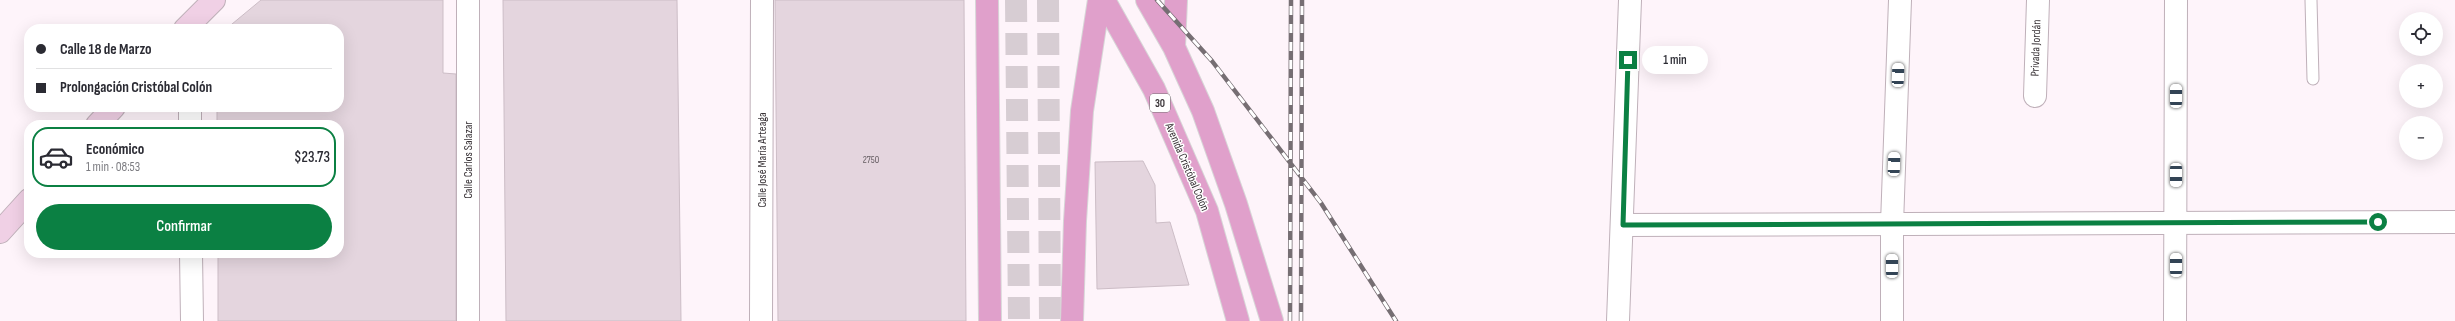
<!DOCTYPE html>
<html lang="es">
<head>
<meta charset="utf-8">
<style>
  :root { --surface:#fff; --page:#f2f2f3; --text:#2b2b33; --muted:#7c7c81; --line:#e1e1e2; --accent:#0b8043 }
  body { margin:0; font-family:"Sofia Sans Condensed",sans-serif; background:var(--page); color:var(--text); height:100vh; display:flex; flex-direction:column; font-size:15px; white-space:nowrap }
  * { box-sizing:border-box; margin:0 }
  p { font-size:13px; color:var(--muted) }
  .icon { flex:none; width:22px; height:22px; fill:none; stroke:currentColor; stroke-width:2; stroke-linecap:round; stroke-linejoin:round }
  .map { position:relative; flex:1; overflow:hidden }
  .details { position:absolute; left:24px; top:120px; width:320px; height:138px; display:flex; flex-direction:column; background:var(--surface); border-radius:16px; box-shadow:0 4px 16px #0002 }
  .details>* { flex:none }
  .guide { position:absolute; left:24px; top:24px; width:320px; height:88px; border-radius:16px; box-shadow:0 4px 16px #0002; display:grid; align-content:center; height:88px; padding:0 12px; background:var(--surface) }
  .buttons { position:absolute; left:2399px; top:12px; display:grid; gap:8px }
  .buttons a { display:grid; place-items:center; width:44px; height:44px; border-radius:50%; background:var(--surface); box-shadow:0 4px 16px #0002; font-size:20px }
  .end { position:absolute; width:18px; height:18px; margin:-9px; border:5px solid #0b8043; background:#fff; box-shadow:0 0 0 2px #fff }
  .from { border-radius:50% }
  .bubble { position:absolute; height:28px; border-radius:14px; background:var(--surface); box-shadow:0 4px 16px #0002; font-size:13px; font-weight:600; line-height:28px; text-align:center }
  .car { position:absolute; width:12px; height:24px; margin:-12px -6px; border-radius:5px; box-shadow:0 0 3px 1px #0007; background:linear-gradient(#fff 24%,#345 0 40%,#fff 0 76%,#345 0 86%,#fff 0) }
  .guide b { display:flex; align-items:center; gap:14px; height:38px; font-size:15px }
  .guide b+b { border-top:1px solid var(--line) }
  .guide i { width:10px; height:10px; background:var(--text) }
  ul { padding:7px 0 0; list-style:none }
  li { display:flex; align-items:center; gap:12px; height:60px; margin:0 8px 6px; padding:0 4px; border:2px solid var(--line); border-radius:16px }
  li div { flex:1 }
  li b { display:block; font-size:15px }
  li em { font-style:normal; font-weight:600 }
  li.active { border-color:var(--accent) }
  li>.icon { width:36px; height:36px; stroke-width:1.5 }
  .action { display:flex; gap:8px; margin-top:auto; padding:8px 12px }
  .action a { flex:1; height:46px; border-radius:24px; background:var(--accent); color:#fff; font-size:16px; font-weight:600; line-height:46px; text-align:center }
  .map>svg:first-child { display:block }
</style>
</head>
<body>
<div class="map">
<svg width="2455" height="321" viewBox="0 0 2455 321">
  <rect width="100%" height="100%" fill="#fef4fa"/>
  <path fill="#e4d5de" stroke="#ccbdc6" d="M261,0H443V73L456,74V321H218V253H339V125H217V107H339V29H226Z
    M503,0H677L681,321H506Z
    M775,0H964L966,321H778Z
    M1143,161L1155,185L1156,223L1170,222L1189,285L1097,289L1095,162Z"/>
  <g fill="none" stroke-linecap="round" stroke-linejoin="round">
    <path stroke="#d7cdd3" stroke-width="22" stroke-dasharray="22 11" stroke-linecap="butt" d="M1016,0L1019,321
      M1048,0L1050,321"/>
    <defs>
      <path id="service" d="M2311,0L2313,79"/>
      <path id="minor" d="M2035,96L2038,0
        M190,107V125
        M191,253L192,321
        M1892,321V224L1900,0
        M2175,321L2176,0"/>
      <path id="tertiary" d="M468,0V321
        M1623,225L2455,222
        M761,321L762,0
        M1618,321L1630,0"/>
      <path id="secondary" d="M185,29L214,0
        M97,125L114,107
        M0,232L29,200"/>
      <path id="primary" d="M987,0L990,321
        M1104,0L1154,89L1207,211L1238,321
        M1147,0L1174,47L1203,111L1236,204L1272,321
        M1174,47L1176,0
        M1072,321L1075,221L1082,111L1099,0"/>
    </defs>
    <use href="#service" stroke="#bfb0b9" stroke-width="13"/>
    <use href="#minor" stroke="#bfb0b9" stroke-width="24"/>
    <use href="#tertiary" stroke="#bfb0b9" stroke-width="24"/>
    <use href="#secondary" stroke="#bfb0b9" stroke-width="24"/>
    <use href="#primary" stroke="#d7d6d7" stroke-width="24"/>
    <use href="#service" stroke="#fff" stroke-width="11"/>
    <use href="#minor" stroke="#fff" stroke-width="22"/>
    <use href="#tertiary" stroke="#fff" stroke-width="22"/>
    <use href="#secondary" stroke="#f0d0e5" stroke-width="22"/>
    <use href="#primary" stroke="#e0a0cb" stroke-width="22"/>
    <defs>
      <path id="rail" d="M1157,0L1212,61L1321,203L1396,321
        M1290,321L1291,0
        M1301,321L1302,0"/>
    </defs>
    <use href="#rail" stroke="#766e73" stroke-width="4.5"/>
    <use href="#rail" stroke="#fff" stroke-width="3" stroke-dasharray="9" stroke-linecap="butt"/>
  </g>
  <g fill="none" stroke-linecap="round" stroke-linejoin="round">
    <path stroke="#0b8043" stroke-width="5" d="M1628,60L1623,225L2378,222"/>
  </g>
  <g text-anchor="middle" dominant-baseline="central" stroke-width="3" stroke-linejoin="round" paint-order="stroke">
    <g font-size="10" fill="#645c61">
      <text x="871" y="160">2750</text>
    </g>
    <rect fill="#fff" stroke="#747073" stroke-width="1" x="1150" y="94" width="20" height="18" rx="3"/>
    <g font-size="11" font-weight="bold" fill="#393337">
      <text x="1160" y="103">30</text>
    </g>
    <g font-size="12" fill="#393337" stroke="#fff">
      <text transform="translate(2036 48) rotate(-88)">Privada Jordán</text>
      <text transform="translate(468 160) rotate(-90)">Calle Carlos Salazar</text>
      <text transform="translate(762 160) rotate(-90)">Calle José María Arteaga</text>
      <text transform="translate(1187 167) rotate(67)">Avenida Cristóbal Colón</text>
    </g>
  </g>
</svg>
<div class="buttons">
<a><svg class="icon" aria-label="locate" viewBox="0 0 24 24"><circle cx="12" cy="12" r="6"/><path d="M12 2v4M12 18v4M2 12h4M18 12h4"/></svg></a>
<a>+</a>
<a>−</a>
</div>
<i class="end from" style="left:2378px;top:222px"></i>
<i class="end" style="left:1628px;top:60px"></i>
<div class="bubble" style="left:1642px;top:46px;width:66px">1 min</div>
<i class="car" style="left:1898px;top:75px;rotate:2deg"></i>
<i class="car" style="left:2176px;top:96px;rotate:0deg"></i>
<i class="car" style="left:1894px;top:164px;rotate:2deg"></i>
<i class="car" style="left:2176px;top:175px;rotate:180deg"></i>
<i class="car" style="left:2176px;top:265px;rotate:0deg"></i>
<i class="car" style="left:1892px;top:266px;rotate:0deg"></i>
<div class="guide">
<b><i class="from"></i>Calle 18 de Marzo</b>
<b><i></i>Prolongación Cristóbal Colón</b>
</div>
<section class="details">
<ul>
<li class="active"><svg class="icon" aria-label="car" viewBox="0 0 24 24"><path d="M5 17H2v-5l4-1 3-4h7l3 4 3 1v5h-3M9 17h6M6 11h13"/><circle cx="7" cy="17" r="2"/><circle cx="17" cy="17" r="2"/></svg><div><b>Económico</b><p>1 min · 08:53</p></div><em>$23.73</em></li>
</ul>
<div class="action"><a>Confirmar</a></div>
</section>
</div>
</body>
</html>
